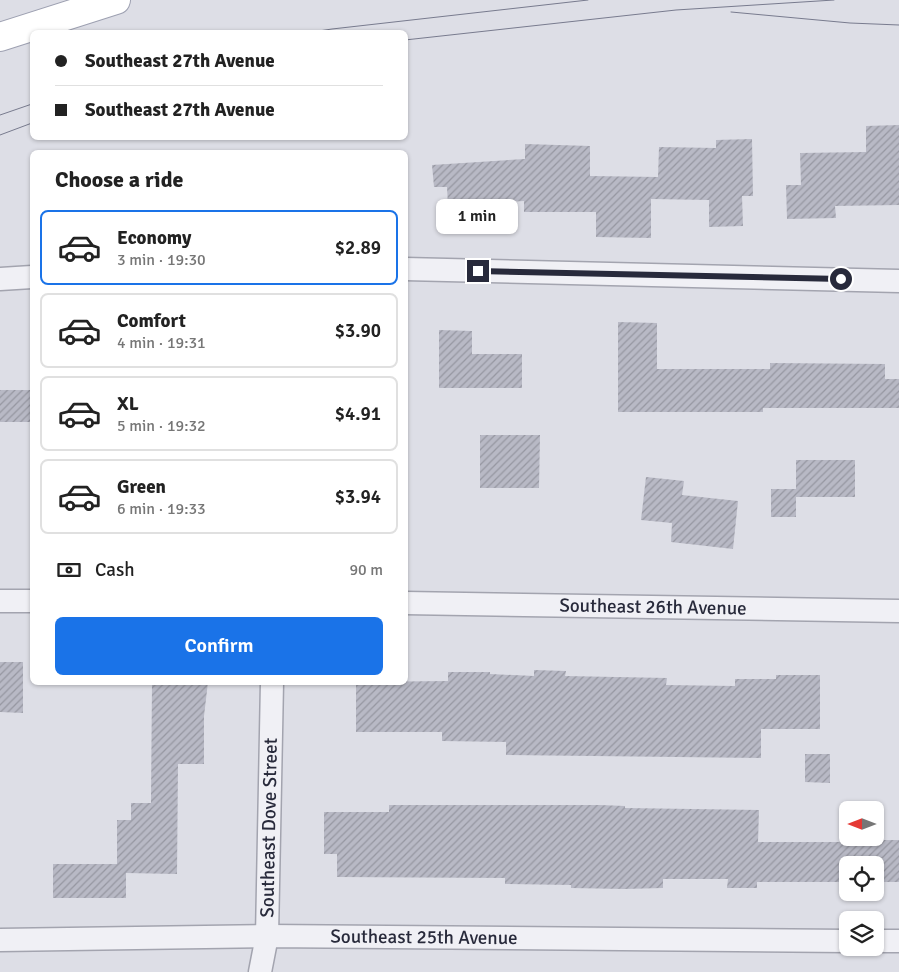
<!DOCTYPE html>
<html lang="en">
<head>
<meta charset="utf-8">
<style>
  :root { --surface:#fff; --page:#f6f6f6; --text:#222; --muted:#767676; --line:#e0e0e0; --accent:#1a73e8 }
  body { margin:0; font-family:Signika,sans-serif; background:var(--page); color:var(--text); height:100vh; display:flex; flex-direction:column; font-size:19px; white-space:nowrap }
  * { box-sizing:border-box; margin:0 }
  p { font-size:16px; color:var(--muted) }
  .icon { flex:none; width:28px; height:28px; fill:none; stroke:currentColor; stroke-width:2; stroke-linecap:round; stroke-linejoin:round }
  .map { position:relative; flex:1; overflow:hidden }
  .drawer { position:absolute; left:30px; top:150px; width:378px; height:535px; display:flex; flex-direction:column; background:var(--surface); border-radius:8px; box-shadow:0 1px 4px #0004 }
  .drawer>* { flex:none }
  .guide { position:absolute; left:30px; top:30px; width:378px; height:110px; border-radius:8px; box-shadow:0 1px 4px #0004; display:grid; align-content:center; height:110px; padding:0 25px; background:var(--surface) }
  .needle { width:32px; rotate:270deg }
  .buttons { position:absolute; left:839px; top:801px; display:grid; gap:10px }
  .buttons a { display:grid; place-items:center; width:45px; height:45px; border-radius:8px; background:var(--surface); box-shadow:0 1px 4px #0004; font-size:25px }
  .end { position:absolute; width:22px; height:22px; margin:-11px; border:6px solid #282a3b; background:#fff; box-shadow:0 0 0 2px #fff }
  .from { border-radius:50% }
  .bubble { position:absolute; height:35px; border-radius:8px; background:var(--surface); box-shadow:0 1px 4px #0004; font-size:16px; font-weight:600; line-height:35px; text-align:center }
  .guide b { display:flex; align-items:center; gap:18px; height:48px; font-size:19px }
  .guide b+b { border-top:1px solid var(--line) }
  .guide i { width:12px; height:12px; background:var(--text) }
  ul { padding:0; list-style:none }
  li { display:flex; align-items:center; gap:15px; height:75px; margin:0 10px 8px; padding:0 15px; border:2px solid var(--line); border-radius:8px }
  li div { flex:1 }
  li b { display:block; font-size:19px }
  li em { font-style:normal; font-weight:600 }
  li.on { border-color:var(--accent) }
  li>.icon { width:45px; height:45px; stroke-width:1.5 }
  h2 { padding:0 25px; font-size:22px; line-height:60px }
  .pay { display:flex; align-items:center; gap:12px; height:55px; padding:0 25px; font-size:19px }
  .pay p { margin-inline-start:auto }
  .cta { display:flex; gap:10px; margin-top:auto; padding:10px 25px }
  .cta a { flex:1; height:58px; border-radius:8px; background:var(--accent); color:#fff; font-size:20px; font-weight:600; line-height:58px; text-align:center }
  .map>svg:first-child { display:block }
</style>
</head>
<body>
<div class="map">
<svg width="899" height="972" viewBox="0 0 899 972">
  <defs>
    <pattern id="building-hatch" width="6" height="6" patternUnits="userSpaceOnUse" patternTransform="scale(1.25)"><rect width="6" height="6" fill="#b8b9c5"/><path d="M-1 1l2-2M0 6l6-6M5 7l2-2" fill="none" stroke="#9697a1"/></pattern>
  </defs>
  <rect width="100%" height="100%" fill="#dddee6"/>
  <path fill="url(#building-hatch)" d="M899,125V205L835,206L836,218L787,219L786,185H801L800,153L866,152V126Z
    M752,139L753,196H742L743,226L709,227V200L651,199V238L596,237V212H524V201L448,206L447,187H434L432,165L525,159V144L590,146V176L658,177L659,147L716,148V140Z
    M618,322L657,323V369H770V363L885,364V379H899V408H763V412H618Z
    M439,330L472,331V354H522V388H439Z
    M0,390H32V422H0Z
    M480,435H540L539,488H480Z
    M796,460H855V497H796V517H771V489H796Z
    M646,477L684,481L682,495L738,501L733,549L671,542L672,523L641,520Z
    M0,662H23V713L0,712Z
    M534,670L566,671L565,676L667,678L666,685L735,686V679H776V675H820V729H761V758L506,755V742L442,741V732H356V682L448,681V672H490V674L534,676Z
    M152,682H208L204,716V764H178L177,874L126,873V898H53V864H117V820H131V803H151Z
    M805,754H830V783L805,782Z
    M389,805H600L625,806V808L759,810L758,842H866V840H899V882H875V865H848V881L845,882H757V888H727L728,879H663V888L624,889L571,888V885L505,884V878L337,877V854H324V812H389Z"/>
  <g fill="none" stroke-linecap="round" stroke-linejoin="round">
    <defs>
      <g id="minor">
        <path d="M405,269L899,281"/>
        <path d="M0,279L32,277"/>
        <path d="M0,601H32"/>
        <path id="s1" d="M405,603L899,611"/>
        <path id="s2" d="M0,940L267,936L848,941"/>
        <path d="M875,941H899"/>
        <path id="s3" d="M260,972L267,936L272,682"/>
      </g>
      <path id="primary" d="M0,37L116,0"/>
    </defs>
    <use href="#minor" stroke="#a3a4af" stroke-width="25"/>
    <use href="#primary" stroke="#9da0b1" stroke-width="30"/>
    <use href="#minor" stroke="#f0f0f5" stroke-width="22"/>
    <use href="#primary" stroke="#fff" stroke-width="28"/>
    <path stroke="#787b8e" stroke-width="1" d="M731,12L850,23L899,25
      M312,32L332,29L588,0
      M405,40L676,10L834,0
      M0,115L32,104
      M0,135L32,123"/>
  </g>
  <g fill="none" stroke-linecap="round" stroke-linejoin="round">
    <path stroke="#282a3b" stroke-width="6" d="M478,271L841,279"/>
  </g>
  <g text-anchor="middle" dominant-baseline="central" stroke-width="4" stroke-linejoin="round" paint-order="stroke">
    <g font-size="19" fill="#282a3b" stroke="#ecedf4">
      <text stroke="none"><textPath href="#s1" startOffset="248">Southeast 26th Avenue</textPath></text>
      <text stroke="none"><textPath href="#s3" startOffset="145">Southeast Dove Street</textPath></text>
      <text stroke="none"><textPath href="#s2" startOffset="424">Southeast 25th Avenue</textPath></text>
    </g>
  </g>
</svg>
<div class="buttons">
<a><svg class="needle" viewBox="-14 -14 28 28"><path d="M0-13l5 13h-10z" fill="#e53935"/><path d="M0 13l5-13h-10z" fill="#767676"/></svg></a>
<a><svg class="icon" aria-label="locate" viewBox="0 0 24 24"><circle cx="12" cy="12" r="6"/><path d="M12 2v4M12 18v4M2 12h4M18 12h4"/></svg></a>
<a><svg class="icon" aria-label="layers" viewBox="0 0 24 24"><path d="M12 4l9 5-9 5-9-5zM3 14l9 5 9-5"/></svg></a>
</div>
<i class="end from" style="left:841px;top:279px"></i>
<i class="end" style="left:478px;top:271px"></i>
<div class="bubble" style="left:436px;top:199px;width:82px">1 min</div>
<div class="guide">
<b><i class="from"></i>Southeast 27th Avenue</b>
<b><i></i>Southeast 27th Avenue</b>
</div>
<section class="drawer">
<h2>Choose a ride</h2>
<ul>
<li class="on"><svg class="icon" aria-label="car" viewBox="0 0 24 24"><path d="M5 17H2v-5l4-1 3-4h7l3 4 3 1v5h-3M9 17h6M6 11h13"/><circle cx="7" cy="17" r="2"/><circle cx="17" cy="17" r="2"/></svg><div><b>Economy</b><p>3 min · 19:30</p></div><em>$2.89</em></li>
<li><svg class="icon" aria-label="car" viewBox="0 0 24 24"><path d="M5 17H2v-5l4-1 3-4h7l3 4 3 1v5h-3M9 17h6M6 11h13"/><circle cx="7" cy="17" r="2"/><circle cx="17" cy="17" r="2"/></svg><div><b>Comfort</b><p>4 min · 19:31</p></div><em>$3.90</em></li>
<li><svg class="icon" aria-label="car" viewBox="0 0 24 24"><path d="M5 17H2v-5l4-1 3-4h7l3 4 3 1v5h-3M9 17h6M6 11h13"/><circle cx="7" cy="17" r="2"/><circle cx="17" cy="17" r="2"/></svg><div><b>XL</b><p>5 min · 19:32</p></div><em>$4.91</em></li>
<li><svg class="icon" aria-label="car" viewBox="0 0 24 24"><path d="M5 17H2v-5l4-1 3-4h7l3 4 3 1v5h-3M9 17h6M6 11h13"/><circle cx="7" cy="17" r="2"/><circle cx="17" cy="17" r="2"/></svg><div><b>Green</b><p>6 min · 19:33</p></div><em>$3.94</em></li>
</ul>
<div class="pay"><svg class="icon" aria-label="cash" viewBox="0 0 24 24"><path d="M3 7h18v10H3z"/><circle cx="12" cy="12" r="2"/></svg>Cash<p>90 m</p></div>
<div class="cta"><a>Confirm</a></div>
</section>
</div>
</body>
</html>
